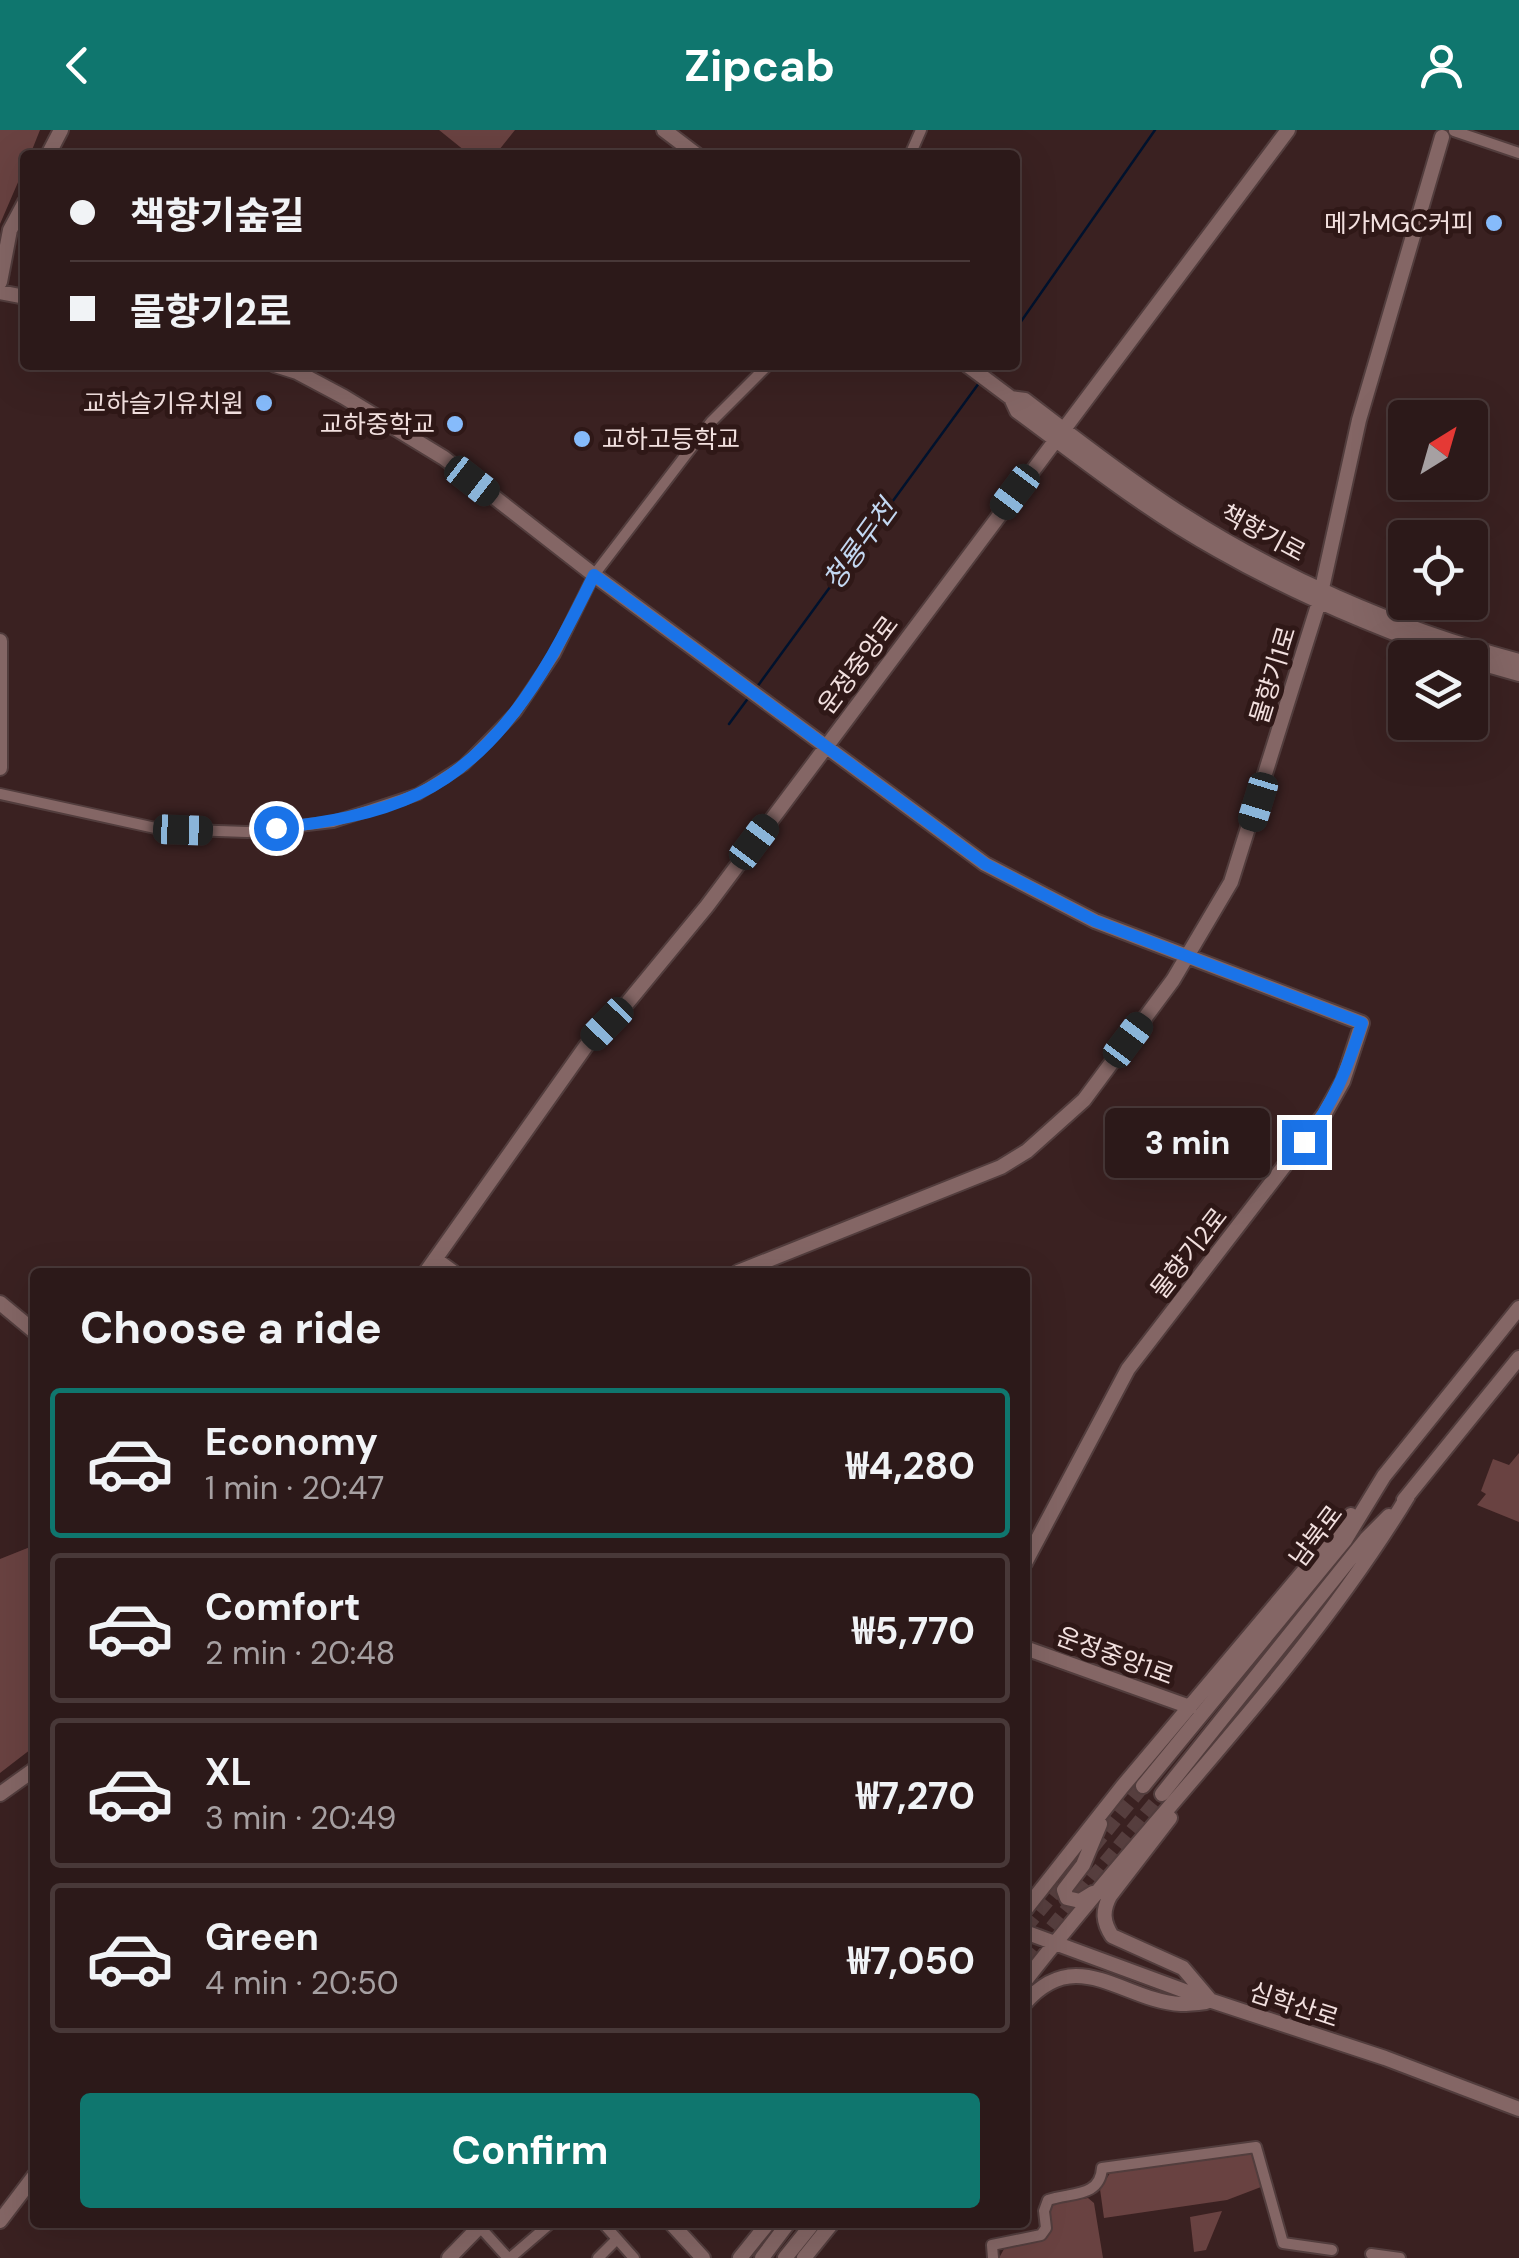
<!DOCTYPE html>
<html lang="en">
<head>
<meta charset="utf-8">
<style>
  :root { --surface:#2c1919; --page:#382626; --text:#f1f3f6; --muted:#a6a0a2; --line:#483838; --accent:#0f766e }
  body { margin:0; font-family:"DM Sans","Noto Sans KR",sans-serif; background:var(--page); color:var(--text); height:100vh; display:flex; flex-direction:column; font-size:38px; white-space:nowrap }
  * { box-sizing:border-box; margin:0 }
  p { font-size:32px; color:var(--muted) }
  .icon { flex:none; width:55px; height:55px; fill:none; stroke:currentColor; stroke-width:2; stroke-linecap:round; stroke-linejoin:round }
  .map { position:relative; flex:1; overflow:hidden }
  .panel { position:absolute; left:30px; top:1138px; width:1000px; height:960px; display:flex; flex-direction:column; background:var(--surface); border-radius:10px; box-shadow:0 10px 40px #0002,0 0 0 2px var(--line) }
  .panel>* { flex:none }
  .banner { position:absolute; left:20px; top:20px; width:1000px; height:220px; border-radius:10px; box-shadow:0 10px 40px #0002,0 0 0 2px var(--line); display:grid; align-content:center; height:220px; padding:0 50px; background:var(--surface) }
  .needle { width:65px; rotate:37deg }
  .fabs { position:absolute; left:1388px; top:270px; display:grid; gap:20px }
  .fabs a { display:grid; place-items:center; width:100px; height:100px; border-radius:10px; background:var(--surface); box-shadow:0 10px 40px #0002,0 0 0 2px var(--line); font-size:50px }
  .end { position:absolute; width:45px; height:45px; margin:-22px; border:12px solid #1a73e8; background:#fff; box-shadow:0 0 0 5px #fff }
  .from { border-radius:50% }
  .bubble { position:absolute; height:70px; border-radius:10px; background:var(--surface); box-shadow:0 10px 40px #0002,0 0 0 2px var(--line); font-size:32px; font-weight:700; line-height:70px; text-align:center }
  .car { position:absolute; width:30px; height:60px; margin:-30px -15px; border-radius:12px; box-shadow:0 0 8px 2px #0007; background:linear-gradient(#222 24%,#8ab4d8 0 40%,#222 0 76%,#8ab4d8 0 86%,#222 0) }
  .banner b { display:flex; align-items:center; gap:35px; height:95px; font-size:38px }
  .banner b+b { border-top:2px solid var(--line) }
  .banner i { width:25px; height:25px; background:var(--text) }
  ul { padding:0; list-style:none }
  li { display:flex; align-items:center; gap:30px; height:150px; margin:0 20px 15px; padding:0 30px; border:5px solid var(--line); border-radius:10px }
  li div { flex:1 }
  li b { display:block; font-size:38px }
  li em { font-style:normal; font-weight:700 }
  li.active { border-color:var(--accent) }
  li>.icon { width:90px; height:90px; stroke-width:1.5 }
  h2 { padding:0 50px; font-size:45px; line-height:120px }
  .cta { display:flex; gap:20px; margin-top:auto; padding:20px 50px }
  .cta a { flex:1; height:115px; border-radius:10px; background:var(--accent); color:#fff; font-size:40px; font-weight:700; line-height:115px; text-align:center }
  header { display:flex; justify-content:space-between; align-items:center; height:130px; padding:0 50px; background:var(--accent); color:#fff; font-size:45px; font-weight:700 }
  .map>svg:first-child { display:block }
</style>
</head>
<body>
<header><svg class="icon" aria-label="back" viewBox="0 0 24 24"><path d="M15 5l-7 7 7 7"/></svg>Zipcab<svg class="icon" aria-label="person" viewBox="0 0 24 24"><circle cx="12" cy="8" r="4"/><path d="M4 21q1-7 8-7t8 7"/></svg></header>
<div class="map">
<svg width="1519" height="2128" viewBox="0 0 1519 2128">
  <rect width="100%" height="100%" fill="#3a2121"/>
  <path fill="#694241" d="M0,0H40L30,25H25V36L0,94Z
    M439,0H515L495,25H470Z
    M1519,1323V1392L1477,1375L1486,1364L1481,1361L1493,1329L1509,1335Z
    M35,1415V1616L0,1643V1429Z
    M1253,2023L1261,2057L1227,2070L1104,2088L1100,2059L1110,2043Z
    M1088,2068L1094,2073L1103,2128H999L1004,2119C1023,2113 1038,2117 1051,2100L1049,2080L1054,2073Z
    M1222,2081L1206,2120L1194,2122L1190,2087Z"/>
  <g fill="none" stroke-linecap="round" stroke-linejoin="round">
    <path stroke="#00122d" stroke-width="2.5" d="M1015,200L1155,0
      M757,557L979,253
      M729,594L749,567"/>
    <path stroke="#563e3e" stroke-width="14" stroke-dasharray="14 7" stroke-linecap="butt" d="M1093,1717L1143,1656
      M1025,1798L1069,1745
      M1025,1830L1162,1664"/>
    <defs>
      <path id="street" d="M1454,1L1519,23
        M910,25L921,0
        M0,664L160,699L247,702L333,692L418,664L464,635L516,582L555,524L594,445L711,292L768,235
        M602,2092L634,2128
        M479,2096L508,2128
        M1371,2124L1400,2128
        M510,2128L552,2092
        M598,2128L617,2109
        M993,2128L992,2115L1041,2105L1046,2098L1044,2081L1048,2070C1070,2062 1100,2068 1102,2038L1256,2017L1283,2113L1332,2120"/>
      <path id="secondary" d="M664,0L697,25
        M48,25L61,0
        M0,152L10,100L25,72
        M0,162L25,167
        M275,235L297,242L344,267L444,328L594,445L985,734L1095,791L1362,893L1343,951L1325,983L1128,1239L1025,1433
        M967,235L1011,268L1025,270C1072,306 1119,343 1168,375C1274,445 1396,499 1519,531
        M1011,268L1017,281C1082,329 1147,381 1218,420C1295,464 1378,499 1462,528
        M0,511V638
        M1470,530L1519,544
        M435,1129L453,1142
        M426,1142L586,916L628,872L707,776L1288,0
        M738,1142L1001,1037L1027,1021L1084,970L1173,850L1231,752L1319,472L1359,290L1442,7
        M0,1173L35,1202
        M1404,1370L1519,1228
        M1025,1518L1190,1577
        M1143,1656L1345,1410L1384,1346L1519,1178
        M0,1664L35,1639
        M1162,1664L1366,1409L1389,1386
        M1170,1688L1110,1766C1102,1781 1103,1792 1112,1806L1183,1838L1211,1871
        M1093,1763L1080,1771L1067,1768L1064,1760L1083,1735L1100,1694
        M1025,1780L1122,1657L1351,1385
        M1025,1802L1212,1871L1385,1928L1519,1979
        M1025,1851C1151,1688 1301,1542 1408,1366
        M1025,1873C1077,1813 1123,1871 1181,1874C1189,1874 1198,1873 1206,1872
        M0,2091L35,2045
        M670,2092L703,2128
        M449,2128L484,2092
        M740,2128L769,2092
        M762,2128L789,2092
        M785,2128L814,2092
        M804,2128L833,2092"/>
    </defs>
    <use href="#street" stroke="#523d3d" stroke-width="14"/>
    <use href="#secondary" stroke="#523d3d" stroke-width="18"/>
    <use href="#street" stroke="#846665" stroke-width="10"/>
    <use href="#secondary" stroke="#846665" stroke-width="14"/>
  </g>
  <g fill="none" stroke-linecap="round" stroke-linejoin="round">
    <path stroke="#1a73e8" stroke-width="12" d="M276,698C323,693 374,685 418,664C506,622 553,528 594,445L985,734L1095,791L1362,893C1347,940 1334,972 1304,1012"/>
  </g>
  <g fill="#86bbfb" stroke="#2f1817" stroke-width="4">
    <circle cx="1494" cy="93" r="10"/>
    <circle cx="264" cy="273" r="10"/>
    <circle cx="455" cy="294" r="10"/>
    <circle cx="582" cy="309" r="10"/>
  </g>
  <g text-anchor="middle" dominant-baseline="central" stroke-width="10" stroke-linejoin="round" paint-order="stroke">
    <g font-size="25" fill="#f2e0df" stroke="#2f1817" text-anchor="end">
      <text x="1474" y="93">메가MGC커피</text>
      <text x="244" y="273">교하슬기유치원</text>
      <text x="435" y="294">교하중학교</text>
      <text x="602" y="309" text-anchor="start">교하고등학교</text>
    </g>
    <g font-size="25" fill="#f2e0df" stroke="#2f1817">
      <text transform="translate(1263 403) rotate(28)">책향기로</text>
      <text transform="translate(858 535) rotate(-53)">운정중앙로</text>
      <text transform="translate(1273 545) rotate(-73)">물향기1로</text>
      <text transform="translate(1189 1123) rotate(-52)">물향기2로</text>
      <text transform="translate(1316 1406) rotate(-53)">남북로</text>
      <text transform="translate(1115 1526) rotate(20)">운정중앙1로</text>
      <text transform="translate(1294 1875) rotate(18)">심학산로</text>
    </g>
    <g font-size="28" font-style="italic" fill="#c3d8f2" stroke="#2f1817">
      <text transform="translate(860 415) rotate(-54)">청룡두천</text>
    </g>
  </g>
</svg>
<div class="fabs">
<a><svg class="needle" viewBox="-14 -14 28 28"><path d="M0-13l5 13h-10z" fill="#e53935"/><path d="M0 13l5-13h-10z" fill="#a6a0a2"/></svg></a>
<a><svg class="icon" aria-label="locate" viewBox="0 0 24 24"><circle cx="12" cy="12" r="6"/><path d="M12 2v4M12 18v4M2 12h4M18 12h4"/></svg></a>
<a><svg class="icon" aria-label="layers" viewBox="0 0 24 24"><path d="M12 4l9 5-9 5-9-5zM3 14l9 5 9-5"/></svg></a>
</div>
<i class="end from" style="left:276px;top:698px"></i>
<i class="end" style="left:1304px;top:1012px"></i>
<div class="bubble" style="left:1105px;top:978px;width:165px">3 min</div>
<i class="car" style="left:472px;top:351px;rotate:128deg"></i>
<i class="car" style="left:1015px;top:362px;rotate:217deg"></i>
<i class="car" style="left:1258px;top:672px;rotate:197deg"></i>
<i class="car" style="left:183px;top:700px;rotate:92deg"></i>
<i class="car" style="left:754px;top:712px;rotate:37deg"></i>
<i class="car" style="left:607px;top:894px;rotate:224deg"></i>
<i class="car" style="left:1128px;top:910px;rotate:37deg"></i>
<div class="banner">
<b><i class="from"></i>책향기숲길</b>
<b><i></i>물향기2로</b>
</div>
<section class="panel">
<h2>Choose a ride</h2>
<ul>
<li class="active"><svg class="icon" aria-label="car" viewBox="0 0 24 24"><path d="M5 17H2v-5l4-1 3-4h7l3 4 3 1v5h-3M9 17h6M6 11h13"/><circle cx="7" cy="17" r="2"/><circle cx="17" cy="17" r="2"/></svg><div><b>Economy</b><p>1 min · 20:47</p></div><em>₩4,280</em></li>
<li><svg class="icon" aria-label="car" viewBox="0 0 24 24"><path d="M5 17H2v-5l4-1 3-4h7l3 4 3 1v5h-3M9 17h6M6 11h13"/><circle cx="7" cy="17" r="2"/><circle cx="17" cy="17" r="2"/></svg><div><b>Comfort</b><p>2 min · 20:48</p></div><em>₩5,770</em></li>
<li><svg class="icon" aria-label="car" viewBox="0 0 24 24"><path d="M5 17H2v-5l4-1 3-4h7l3 4 3 1v5h-3M9 17h6M6 11h13"/><circle cx="7" cy="17" r="2"/><circle cx="17" cy="17" r="2"/></svg><div><b>XL</b><p>3 min · 20:49</p></div><em>₩7,270</em></li>
<li><svg class="icon" aria-label="car" viewBox="0 0 24 24"><path d="M5 17H2v-5l4-1 3-4h7l3 4 3 1v5h-3M9 17h6M6 11h13"/><circle cx="7" cy="17" r="2"/><circle cx="17" cy="17" r="2"/></svg><div><b>Green</b><p>4 min · 20:50</p></div><em>₩7,050</em></li>
</ul>
<div class="cta"><a>Confirm</a></div>
</section>
</div>
</body>
</html>
